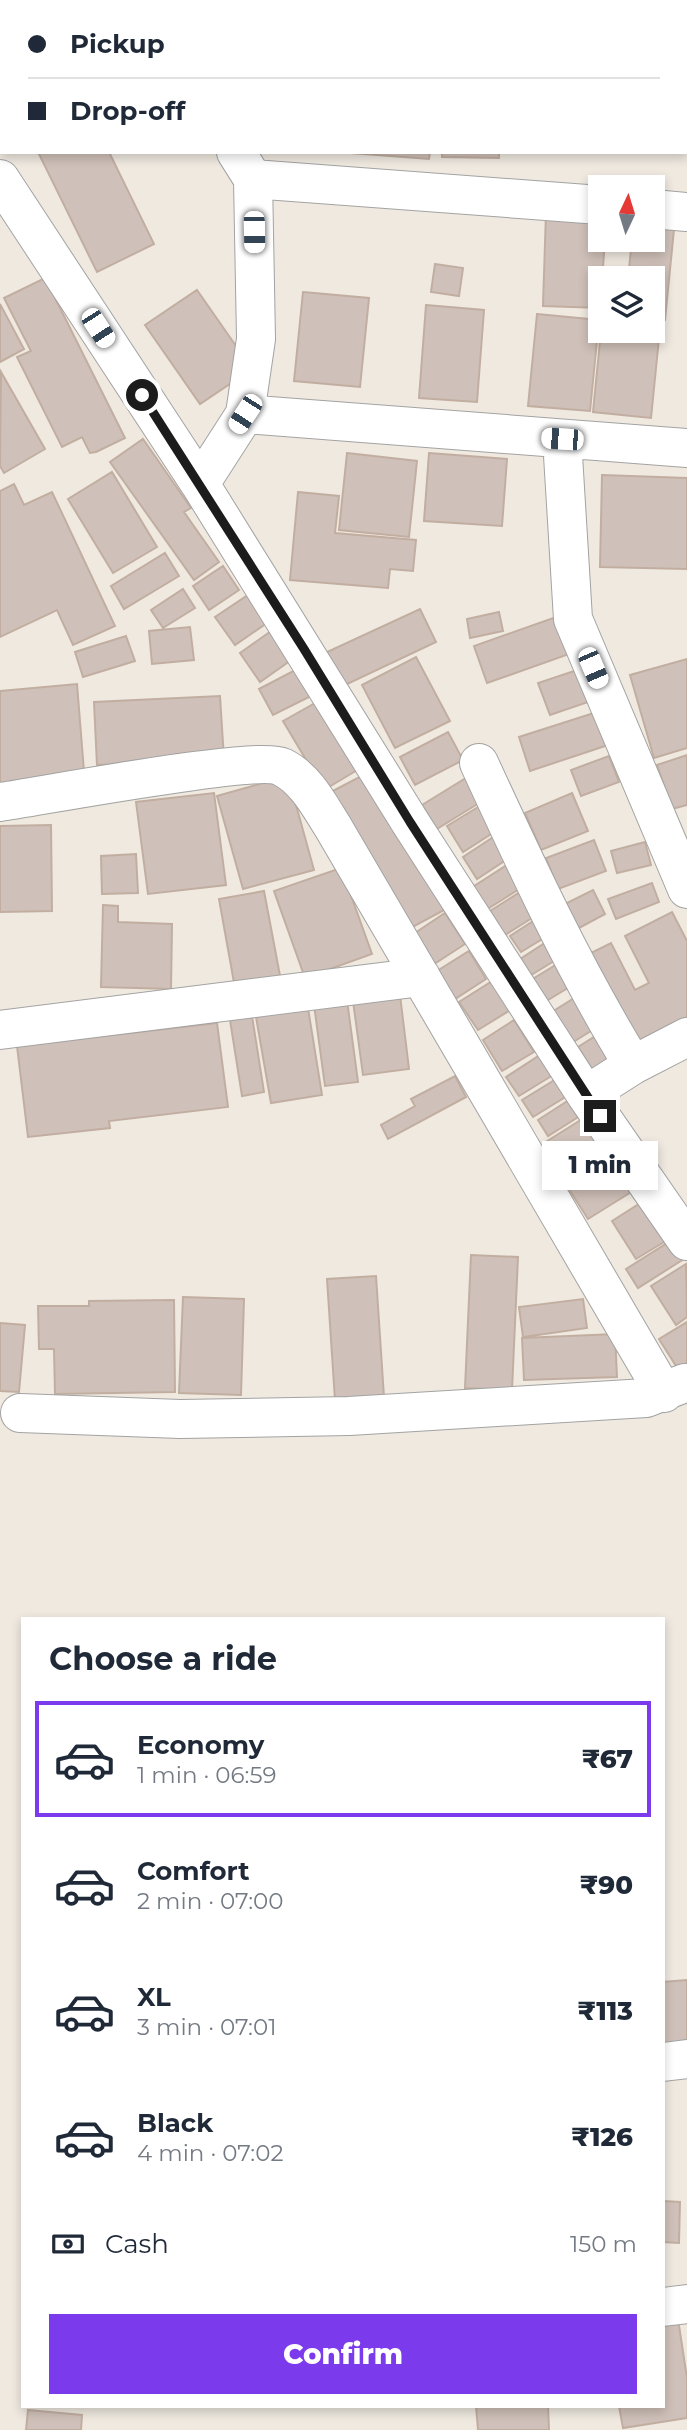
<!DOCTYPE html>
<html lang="en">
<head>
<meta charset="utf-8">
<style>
  :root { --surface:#fff; --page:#f6f6f7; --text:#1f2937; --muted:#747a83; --line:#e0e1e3; --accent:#7c3aed }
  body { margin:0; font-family:Montserrat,sans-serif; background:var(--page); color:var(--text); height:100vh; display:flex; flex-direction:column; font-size:26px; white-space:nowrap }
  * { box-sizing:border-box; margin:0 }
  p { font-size:23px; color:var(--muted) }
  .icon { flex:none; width:38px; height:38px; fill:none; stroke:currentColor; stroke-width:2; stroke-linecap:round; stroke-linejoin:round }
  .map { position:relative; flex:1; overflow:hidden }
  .details { position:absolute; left:21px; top:1617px; width:644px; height:791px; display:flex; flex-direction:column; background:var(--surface); border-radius:0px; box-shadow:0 4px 10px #0003 }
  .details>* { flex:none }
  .banner { position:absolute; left:0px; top:0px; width:688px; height:154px; box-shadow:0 4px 10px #0003; display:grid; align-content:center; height:154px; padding:0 28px; background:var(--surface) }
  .needle { width:46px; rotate:4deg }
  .controls { position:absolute; left:588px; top:175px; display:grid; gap:14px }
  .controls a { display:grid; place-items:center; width:77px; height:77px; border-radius:0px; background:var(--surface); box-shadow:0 4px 10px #0003; font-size:35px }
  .end { position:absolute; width:32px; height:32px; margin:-16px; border:9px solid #1c1c1c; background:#fff; box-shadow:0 0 0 4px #fff }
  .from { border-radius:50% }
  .bubble { position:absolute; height:49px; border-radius:0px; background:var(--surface); box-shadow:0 4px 10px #0003; font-size:23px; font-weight:800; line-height:49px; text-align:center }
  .car { position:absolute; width:21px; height:42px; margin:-21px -10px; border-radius:9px; box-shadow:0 0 5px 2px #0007; background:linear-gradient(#fff 24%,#345 0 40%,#fff 0 76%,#345 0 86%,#fff 0) }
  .banner b { display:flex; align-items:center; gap:24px; height:66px; font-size:26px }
  .banner b+b { border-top:2px solid var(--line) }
  .banner i { width:18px; height:18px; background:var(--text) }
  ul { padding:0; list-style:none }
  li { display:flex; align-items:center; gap:21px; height:116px; margin:0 14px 10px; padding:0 14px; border:4px solid transparent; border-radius:0px }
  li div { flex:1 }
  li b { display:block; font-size:26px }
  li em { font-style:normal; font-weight:800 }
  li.selected { border-color:var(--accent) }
  li>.icon { width:63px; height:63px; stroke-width:1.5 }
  h2 { padding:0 28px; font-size:32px; line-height:84px }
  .pay { display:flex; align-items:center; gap:18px; height:77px; padding:0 28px; font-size:26px }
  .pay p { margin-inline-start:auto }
  .primary-button { display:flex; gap:14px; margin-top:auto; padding:14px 28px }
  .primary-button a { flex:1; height:80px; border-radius:0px; background:var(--accent); color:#fff; font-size:28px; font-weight:800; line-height:80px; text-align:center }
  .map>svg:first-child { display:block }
</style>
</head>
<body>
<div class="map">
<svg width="687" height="2430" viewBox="0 0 687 2430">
  <rect width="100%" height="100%" fill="#efe9e0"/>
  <path fill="#cfc1b9" stroke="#c2aea1" stroke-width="2" d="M163,0H269V2Z
    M449,0H570L449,2Z
    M38,152H109L154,244L97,272Z
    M337,152H430L429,159Z
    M442,152H499V158L442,157Z
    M546,212L600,214V240H605L600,308L543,306Z
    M653,226L674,229L665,320L653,319V278H628L632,240H653Z
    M435,264L463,268L459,296L431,292Z
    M45,278L125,438L96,452L90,453L82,437L62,447L17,357L31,351L4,298Z
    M197,290L252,369L200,404L145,325Z
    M303,292L369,298L360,387L294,381Z
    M0,304L24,349L0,362Z
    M426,305L484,310L477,402L419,398Z
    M537,314L599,320L590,411L528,406Z
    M653,327L660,328L651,418L593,412L601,331H653Z
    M1,372L45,449L4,473L0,466Z
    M143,439L191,508L184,512L219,562L194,580L110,462Z
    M347,453L417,461L409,537L339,530Z
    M429,453L507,459L502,526L424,521Z
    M112,472L157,547L113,573L68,499Z
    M602,475L687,478V569L600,567Z
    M14,484L24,505L52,492L115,626L73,645L57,610L0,637V491Z
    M298,492L339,496L335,533L416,540L413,571L390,569L388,588L290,580Z
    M165,553L179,576L124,609L111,586Z
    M223,566L239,590L209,610L193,586Z
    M183,589L195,608L163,628L151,610Z
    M248,595L267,623L235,645L215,617Z
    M420,609L436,642L341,687L325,653Z
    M499,612L503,631L470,638L467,619Z
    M559,616L572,653L487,683L474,646Z
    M190,627L194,660L152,664L149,631Z
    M274,629L294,658L260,682L240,653Z
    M126,636L135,661L83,677L75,652Z
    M416,657L450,721L395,748L362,685Z
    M687,659V748L654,758L630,675Z
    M586,667L597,699L550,715L538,683Z
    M299,668L313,695L273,715L259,689Z
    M77,684L85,784L0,792V691Z
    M220,696L224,759L97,765L94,702Z
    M324,698L364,766L324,790L283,721Z
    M597,712L608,745L530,771L519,737Z
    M448,732L463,760L415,785L400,757Z
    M687,755V805L672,809L657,765Z
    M609,756L619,782L581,796L571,770Z
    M369,772L446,909L407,930L329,793Z
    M288,776L314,870L243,889L217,796Z
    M469,776L484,800L437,829L422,805Z
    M214,793L226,885L148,894L136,802Z
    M572,793L588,831L541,850L525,813Z
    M483,804L499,829L463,852L447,826Z
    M51,825L52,911L0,912V826Z
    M495,836L509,858L477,879L463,857Z
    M594,840L606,871L558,889L546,858Z
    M645,842L651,865L617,873L611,851Z
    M136,854L138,893L102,894L101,856Z
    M507,865L521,888L486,910L471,888Z
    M341,868L372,954L305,978L274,891Z
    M652,883L659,902L616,919L608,899Z
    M525,889L540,913L505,935L490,911Z
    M593,890L605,914L577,929L565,904Z
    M264,891L281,981L235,988L219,899Z
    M103,905L118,906V922L172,924L171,989L101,987Z
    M672,912L687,941V1017L634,1045L587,955L611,943L635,990L649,983L625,936Z
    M445,913L465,944L431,966L412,935Z
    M538,918L549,935L521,952L510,936Z
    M548,941L559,958L528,977L517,961Z
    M469,951L486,979L455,999L437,971Z
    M562,961L576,983L540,1005L526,983Z
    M494,980L512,1009L478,1030L459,1002Z
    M582,993L602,1024L567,1046L547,1015Z
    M400,995L409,1069L363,1075L353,1001Z
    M347,1000L358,1082L325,1086L314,1005Z
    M308,1008L322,1095L271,1103L256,1017Z
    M252,1016L264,1092L242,1096L230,1020Z
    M514,1020L534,1052L502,1071L483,1040Z
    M217,1023L228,1107L109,1121L110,1128L28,1137L17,1046Z
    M605,1030L622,1058L596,1075L578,1047Z
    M540,1055L553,1075L519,1096L506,1077Z
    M455,1076L466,1097L388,1139L381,1125L415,1106L411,1099Z
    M556,1079L567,1096L533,1117L522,1100Z
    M572,1098L583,1114L548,1136L538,1120Z
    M587,1116L610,1151L566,1178L544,1143Z
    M615,1156L636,1189L588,1219L567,1186Z
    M650,1197L674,1236L636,1259L612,1221Z
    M672,1240L684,1259L638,1288L626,1269Z
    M471,1255L518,1257L512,1390L465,1388Z
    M686,1264L687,1317L676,1325L651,1286Z
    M376,1276L384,1397L335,1400L327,1279Z
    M183,1297L244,1299L241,1395L179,1393Z
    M583,1299L587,1328L523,1337L519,1307Z
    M174,1300L175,1392L55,1394L54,1349H39L38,1306H89V1301Z
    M687,1322V1374L683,1377L659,1339Z
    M0,1323L25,1325L19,1392L0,1391Z
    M615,1334L617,1377L524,1380L522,1338Z
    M687,1980V2047L663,2049V1982Z
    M663,2201L680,2202L679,2243L663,2242Z
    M678,2319L687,2378V2418L623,2428L619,2406H663V2321Z
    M476,2406H548L549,2430H478Z
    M28,2410L82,2415L81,2430H26Z"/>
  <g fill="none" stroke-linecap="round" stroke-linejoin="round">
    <defs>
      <path id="street" d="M133,0L135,2
        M0,179L200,484L410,822L586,1095L687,1241
        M253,179L600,205
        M653,209L687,212
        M245,414L687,448
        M562,439L573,619L687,889
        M200,484L245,414L256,339L253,179L236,152
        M479,763C526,865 574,969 633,1065L586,1095
        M0,802C42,796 257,755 282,767C306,779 319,805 333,827L664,1393
        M0,1030L421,977
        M633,1065L687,1037
        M20,1413L180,1419L349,1416L646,1398L685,1383
        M663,2062L687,2059
        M663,2307L687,2304"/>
    </defs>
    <use href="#street" stroke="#a3a3a3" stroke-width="40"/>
    <use href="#street" stroke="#fff" stroke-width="38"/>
  </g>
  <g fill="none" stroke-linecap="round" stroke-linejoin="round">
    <path stroke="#1c1c1c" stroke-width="9" d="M142,395L304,649L410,822L600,1116"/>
  </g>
</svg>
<div class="controls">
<a><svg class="needle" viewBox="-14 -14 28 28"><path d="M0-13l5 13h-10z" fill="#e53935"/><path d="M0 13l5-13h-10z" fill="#747a83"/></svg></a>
<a><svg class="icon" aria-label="layers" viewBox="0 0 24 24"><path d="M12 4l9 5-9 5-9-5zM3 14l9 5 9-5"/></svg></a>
</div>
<i class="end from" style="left:142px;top:395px"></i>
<i class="end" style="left:600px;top:1116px"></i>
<div class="bubble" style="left:542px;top:1141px;width:116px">1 min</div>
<i class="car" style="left:254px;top:232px;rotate:179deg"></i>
<i class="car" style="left:98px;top:328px;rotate:147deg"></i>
<i class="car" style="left:245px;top:414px;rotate:213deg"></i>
<i class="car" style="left:562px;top:439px;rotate:274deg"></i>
<i class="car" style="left:593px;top:668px;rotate:157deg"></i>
<div class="banner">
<b><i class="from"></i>Pickup</b>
<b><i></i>Drop-off</b>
</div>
<section class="details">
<h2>Choose a ride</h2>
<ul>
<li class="selected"><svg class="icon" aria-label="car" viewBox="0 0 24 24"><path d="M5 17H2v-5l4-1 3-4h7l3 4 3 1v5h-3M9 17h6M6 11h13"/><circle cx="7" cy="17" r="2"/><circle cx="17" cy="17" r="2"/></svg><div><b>Economy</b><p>1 min · 06:59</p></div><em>₹67</em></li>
<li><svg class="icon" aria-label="car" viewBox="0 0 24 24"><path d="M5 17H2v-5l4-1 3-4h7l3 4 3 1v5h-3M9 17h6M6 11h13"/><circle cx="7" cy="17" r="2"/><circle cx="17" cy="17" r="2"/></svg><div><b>Comfort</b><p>2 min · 07:00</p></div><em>₹90</em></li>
<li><svg class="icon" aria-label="car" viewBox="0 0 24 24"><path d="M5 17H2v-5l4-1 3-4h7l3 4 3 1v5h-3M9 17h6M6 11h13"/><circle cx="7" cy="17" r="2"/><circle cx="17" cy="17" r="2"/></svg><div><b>XL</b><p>3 min · 07:01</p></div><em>₹113</em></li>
<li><svg class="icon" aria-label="car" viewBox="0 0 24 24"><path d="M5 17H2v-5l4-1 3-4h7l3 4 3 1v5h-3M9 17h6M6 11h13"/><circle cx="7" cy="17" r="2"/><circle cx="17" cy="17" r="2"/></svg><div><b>Black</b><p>4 min · 07:02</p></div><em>₹126</em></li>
</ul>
<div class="pay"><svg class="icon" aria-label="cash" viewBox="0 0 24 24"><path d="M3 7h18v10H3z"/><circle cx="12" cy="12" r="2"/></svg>Cash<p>150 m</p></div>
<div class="primary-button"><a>Confirm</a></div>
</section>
</div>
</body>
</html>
